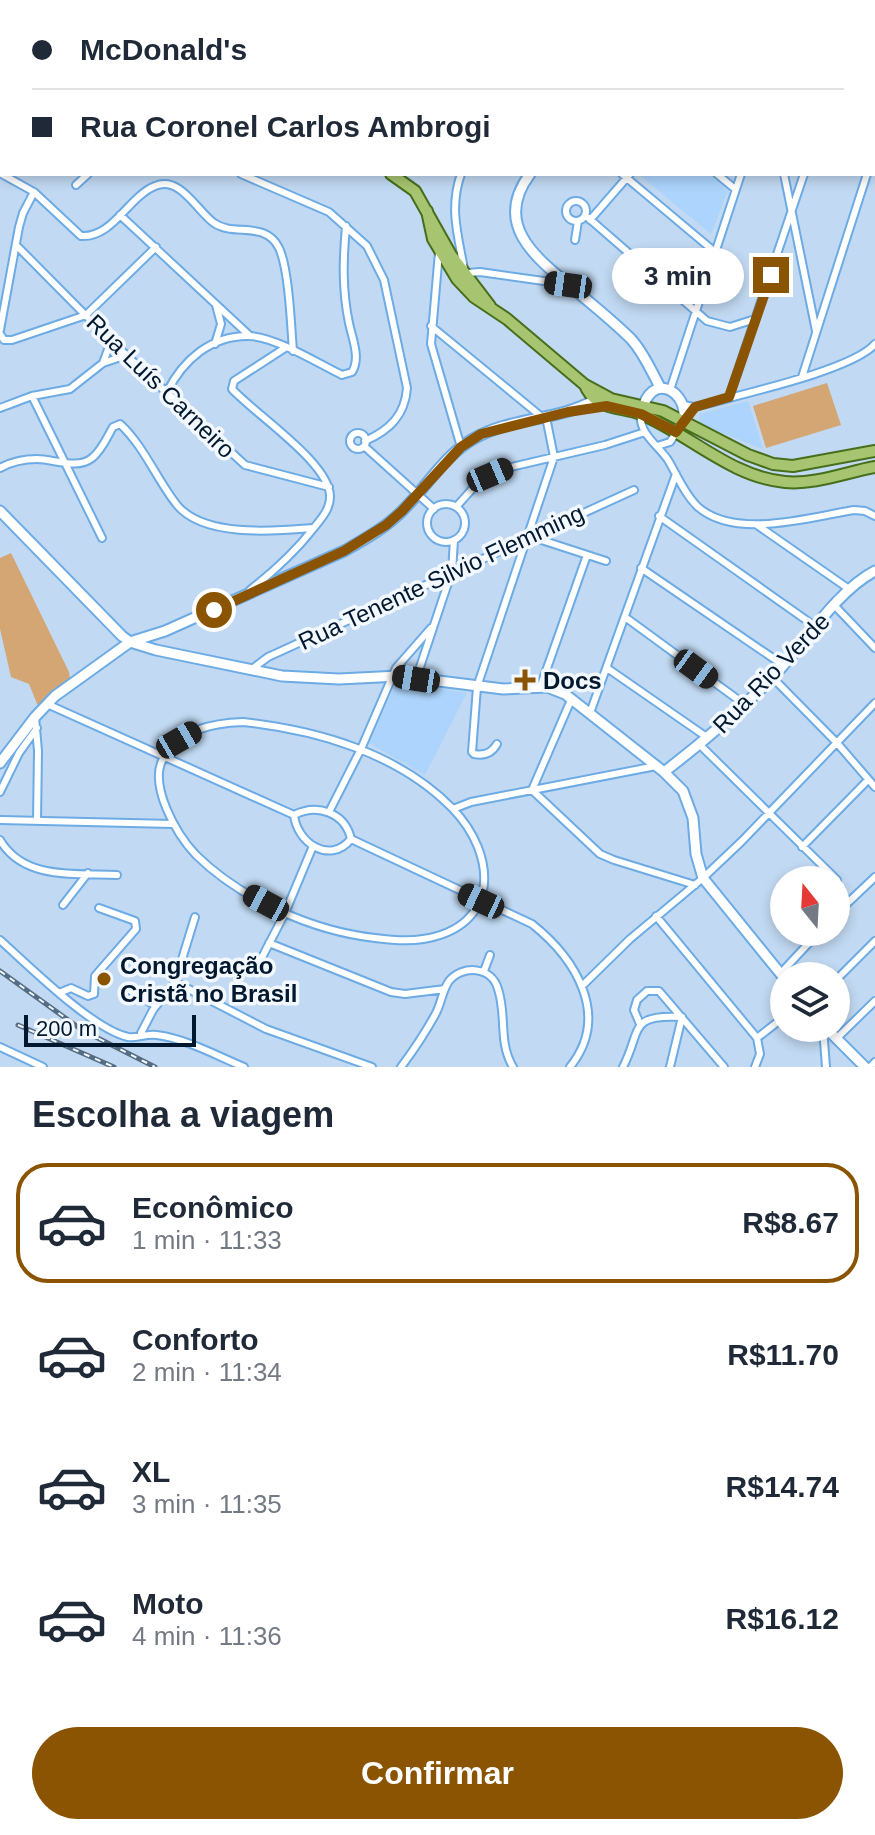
<!DOCTYPE html>
<html lang="pt">
<head>
<meta charset="utf-8">
<style>
  :root { --surface:#fff; --page:#f6f6f7; --text:#1f2937; --muted:#747a83; --line:#e0e1e3; --accent:#8a5402 }
  body { margin:0; font-family:Arial,sans-serif; background:var(--page); color:var(--text); height:100vh; display:flex; flex-direction:column; font-size:30px; white-space:nowrap }
  * { box-sizing:border-box; margin:0 }
  p { font-size:26px; color:var(--muted) }
  .icon { flex:none; width:44px; height:44px; fill:none; stroke:currentColor; stroke-width:2; stroke-linecap:round; stroke-linejoin:round }
  .map { position:relative; height:1067px; overflow:hidden }
  .drawer { display:flex; flex-direction:column; background:var(--surface); flex:1 }
  .drawer>* { flex:none }
  .top-card { position:absolute; left:0px; top:0px; width:876px; height:176px; box-shadow:0 4px 12px #0003; display:grid; align-content:center; height:176px; padding:0 32px; background:var(--surface) }
  .needle { width:52px; rotate:342deg }
  .tools { position:absolute; left:770px; top:866px; display:grid; gap:16px }
  .tools a { display:grid; place-items:center; width:80px; height:80px; border-radius:50%; background:var(--surface); box-shadow:0 4px 12px #0003; font-size:40px }
  .scale { position:absolute; left:24px; bottom:20px; width:172px; box-sizing:border-box; padding-left:8px; border:4px solid #01182e; border-top:0; font-size:22px; line-height:28px; white-space:nowrap; color:#01182e; -webkit-text-stroke:6px #f2f8fe; paint-order:stroke }
  .end { position:absolute; width:36px; height:36px; margin:-18px; border:10px solid #8a5402; background:#fff; box-shadow:0 0 0 4px #fff }
  .from { border-radius:50% }
  .bubble { position:absolute; height:56px; border-radius:28px; background:var(--surface); box-shadow:0 4px 12px #0003; font-size:26px; font-weight:700; line-height:56px; text-align:center }
  .car { position:absolute; width:24px; height:48px; margin:-24px -12px; border-radius:10px; box-shadow:0 0 6px 2px #0007; background:linear-gradient(#222 24%,#8ab4d8 0 40%,#222 0 76%,#8ab4d8 0 86%,#222 0) }
  .top-card b { display:flex; align-items:center; gap:28px; height:76px; font-size:30px }
  .top-card b+b { border-top:2px solid var(--line) }
  .top-card i { width:20px; height:20px; background:var(--text) }
  ul { padding:0; list-style:none }
  li { display:flex; align-items:center; gap:24px; height:120px; margin:0 16px 12px; padding:0 16px; border:4px solid transparent; border-radius:32px }
  li div { flex:1 }
  li b { display:block; font-size:30px }
  li em { font-style:normal; font-weight:700 }
  li.active { border-color:var(--accent) }
  li>.icon { width:72px; height:72px; stroke-width:1.5 }
  h2 { padding:0 32px; font-size:36px; line-height:96px }
  .action { display:flex; gap:16px; margin-top:auto; padding:16px 32px }
  .action a { flex:1; height:92px; border-radius:48px; background:var(--accent); color:#fff; font-size:32px; font-weight:700; line-height:92px; text-align:center }
  .map>svg:first-child { display:block }
</style>
</head>
<body>
<div class="map">
<svg width="875" height="1067" viewBox="0 0 875 1067">
  <rect width="100%" height="100%" fill="#c1d9f2"/>
  <path fill="#acd4fc" d="M638,174H709L728,191L711,234Z
    M748,401L763,449L699,424L700,414Z
    M397,681L467,693L425,775L369,743Z"/>
  <path fill="#d4a674" d="M827,383L841,425L766,448L753,406Z
    M11,553L69,672L70,679L38,706L29,684L11,677L0,629V558Z"/>
  <g fill="none" stroke-linecap="round" stroke-linejoin="round">
    <defs>
      <path id="street" d="M311,0V2
        M371,0V2
        M427,0L429,2
        M558,0L559,2
        M623,0V2
        M715,0L716,2
        M846,0V2
        M616,2L617,0
        M668,2L669,0
        M739,2L740,0
        M819,2L822,0
        M874,41H875
        M0,62L2,63
        M874,107H875
        M874,126L875,136
        M874,151L875,147
        M0,165L2,162
        M0,173L34,192L81,236C113,238 128,197 155,186C180,175 197,211 214,223C234,237 265,220 279,248C289,269 291,326 293,351
        M241,174L329,212L367,246L384,280L407,388C405,415 390,430 365,441
        M461,174C449,208 458,235 464,269
        M622,174L715,252
        M717,174L735,189
        M784,174L816,331
        M76,185L88,174
        M566 211a10 10 0 1 1 20 0a10 10 0 1 1-20 0Z
        M120,215L250,336
        M585,215L707,321L730,327L755,319
        M590,220L630,174
        M575,240L578,221
        M16,245L111,341L245,465L329,487
        M439,252L431,344L461,447
        M468,273L480,272L565,284
        M431,326L543,418
        M0,330L19,227L23,213L34,192
        M0,334L4,340H12L86,315L156,247
        M215,344L221,324L216,305
        M103,363L111,341
        M802,377L867,174
        M670,390L741,174
        M167,392C183,360 211,335 250,336C278,338 317,363 342,375L352,372C361,358 352,338 349,323C342,290 343,259 346,226
        M32,396L102,538
        M729,397L804,174
        M683,405L695,407C733,396 852,371 875,344
        M0,408L32,396L70,389L103,363L127,355
        M641,414C638,433 659,446 668,460C677,475 685,495 698,507C736,540 810,517 854,510L865,511L875,516
        M350 441a8 8 0 1 1 16 0a8 8 0 1 1-16 0Z
        M364,446L434,509
        M657,446L670,442L676,433
        M0,468C11,462 24,459 37,459C54,459 77,470 92,458C102,450 107,437 113,427L120,424C144,446 157,480 177,505C204,538 276,531 313,528
        M427 523a19 19 0 1 1 38 0a19 19 0 1 1-38 0Z
        M456,507L474,487L490,475L507,468L605,445L645,432
        M659,516L816,627
        M757,525L849,589
        M529,536L606,561
        M641,568L783,665
        M250,590C273,572 295,552 313,529C320,520 330,510 330,497C331,464 256,415 232,389L234,381L285,348
        M835,606L875,648
        M625,617L744,704
        M607,668L708,738
        M252,669L268,657L634,490
        M772,677L837,743L875,787
        M416,679L452,571L454,540
        M540,688L587,555
        M47,704L294,815
        M590,713L676,474
        M35,717L38,751L37,821
        M243,722C317,730 398,753 452,808C498,855 500,927 423,939C407,942 390,940 375,938C312,931 241,899 196,855C177,835 147,784 164,757C181,729 214,723 243,722Z
        M497,744C492,753 484,756 474,754L472,752L477,687L554,457L546,417
        M700,745L837,880
        M532,790L600,854L614,860L695,885
        M532,790L571,700
        M0,792L19,753L37,728
        M453,809L471,802L656,766
        M329,812L361,749L396,668L431,628
        M294,815C297,843 330,865 351,839
        M294,815C318,803 345,813 351,839
        M0,820L173,824
        M351,839L532,924C576,959 611,1016 570,1067
        M0,840C24,881 77,873 117,875
        M802,847L868,780
        M63,905L88,873
        M836,914L875,877
        M656,916L757,1038L760,1054L755,1067
        M0,940C28,965 92,1029 128,1037C136,1039 146,1033 157,1035C187,1039 217,1056 244,1067
        M269,943L391,992L405,994L445,989
        M257,967L285,913L313,846
        M484,971L490,955
        M780,974L819,932
        M836,980L875,941
        M175,982L266,1029L372,1067
        M582,986L630,939L703,878L742,841L875,703
        M129,990L156,1006
        M59,993L71,988L88,996L94,994L95,976L136,929L135,921L99,908
        M640,1024L634,1010L637,1000L647,991H659L724,1067
        M823,1028L826,1067
        M141,1033L153,1010L175,982L195,917
        M757,1038L784,1017
        M836,1039L875,1001
        M0,1047L43,1067
        M401,1067C413,1051 425,1033 435,1015C441,1005 442,991 449,981C463,964 492,967 498,989C507,1016 498,1042 513,1067
        M623,1067C642,1030 628,1014 682,1017
        M670,1067L682,1017
        M870,1067L875,1062"/>
      <path id="secondary" d="M642,0L643,2
        M190,2V0
        M530,174C491,226 539,260 575,290C594,306 614,322 631,339C644,353 651,371 660,387
        M642,411C651,372 685,390 684,415C684,421 679,427 676,432
        M0,511L122,636L130,642L156,650L282,676L339,679L399,676L503,689L547,687L565,694L664,772L683,791L693,818L696,854L703,878L784,978
        M0,763L35,717L55,696L130,642L165,631L344,551C365,539 387,527 404,509C427,486 445,455 473,439C510,417 558,421 595,400
        M664,772C702,743 738,712 772,678C803,646 836,591 875,571
        M826,1028L865,1067"/>
      <path id="primary" d="M177,0L178,2
        M234,0L235,2
        M218,2L221,0
        M0,107L2,105
        M391,174L415,191L451,255L490,306
        M427,211L433,239L457,279L474,297L507,319L585,385L611,399L663,411L748,455L773,464L793,466L875,451
        M585,385C588,393 593,398 600,403C613,409 628,409 641,414C689,434 731,477 785,482C814,485 847,472 875,467"/>
    </defs>
    <use href="#street" stroke="#6dabe5" stroke-width="10"/>
    <use href="#secondary" stroke="#6dabe5" stroke-width="13"/>
    <use href="#primary" stroke="#476e1b" stroke-width="14"/>
    <use href="#street" stroke="#fff" stroke-width="6"/>
    <use href="#secondary" stroke="#fff" stroke-width="9"/>
    <use href="#primary" stroke="#a7c470" stroke-width="10"/>
    <defs>
      <path id="rail" d="M0,971L82,1030L155,1067
        M18,1025L114,1067"/>
    </defs>
    <use href="#rail" stroke="#556c83" stroke-width="5"/>
    <use href="#rail" stroke="#f2f8fe" stroke-width="2" stroke-dasharray="6" stroke-linecap="butt"/>
  </g>
  <g fill="none" stroke-linecap="round" stroke-linejoin="round">
    <path stroke="#8a5402" stroke-width="10" d="M214,610L344,551L386,525L402,511L461,447L481,434L568,412L607,406L641,414L676,432L695,407L729,397L771,275"/>
  </g>
  <g fill="#8a5402" stroke="#f2f8fe" stroke-width="3">
    <path d="M521 668h8v8h8v8h-8v8h-8v-8h-8v-8h8z"/>
    <circle cx="104" cy="979" r="8"/>
  </g>
  <g text-anchor="middle" dominant-baseline="central" stroke-width="7" stroke-linejoin="round" paint-order="stroke">
    <g font-size="24" fill="#01182e" stroke="#f2f8fe">
      <text transform="translate(161 386) rotate(44)">Rua Luís Carneiro</text>
      <text transform="translate(441 577) rotate(-25)">Rua Tenente Silvio Flemming</text>
      <text transform="translate(771 673) rotate(-46)">Rua Rio Verde</text>
    </g>
    <g font-size="24" font-weight="bold" fill="#01182e" stroke="#f2f8fe" text-anchor="start">
      <text x="543" y="680">Docs</text>
      <text x="120" y="965">Congregação<tspan x="120" dy="28">Cristã no Brasil</tspan></text>
    </g>
  </g>
</svg>
<div class="tools">
<a><svg class="needle" viewBox="-14 -14 28 28"><path d="M0-13l5 13h-10z" fill="#e53935"/><path d="M0 13l5-13h-10z" fill="#747a83"/></svg></a>
<a><svg class="icon" aria-label="layers" viewBox="0 0 24 24"><path d="M12 4l9 5-9 5-9-5zM3 14l9 5 9-5"/></svg></a>
</div>
<div class="scale">200 m</div>
<i class="end from" style="left:214px;top:610px"></i>
<i class="end" style="left:771px;top:275px"></i>
<div class="bubble" style="left:612px;top:248px;width:132px">3 min</div>
<i class="car" style="left:568px;top:285px;rotate:278deg"></i>
<i class="car" style="left:490px;top:475px;rotate:67deg"></i>
<i class="car" style="left:696px;top:669px;rotate:126deg"></i>
<i class="car" style="left:416px;top:679px;rotate:279deg"></i>
<i class="car" style="left:179px;top:740px;rotate:60deg"></i>
<i class="car" style="left:481px;top:901px;rotate:295deg"></i>
<i class="car" style="left:266px;top:903px;rotate:298deg"></i>
<div class="top-card">
<b><i class="from"></i>McDonald's</b>
<b><i></i>Rua Coronel Carlos Ambrogi</b>
</div>
</div>
<section class="drawer">
<h2>Escolha a viagem</h2>
<ul>
<li class="active"><svg class="icon" aria-label="car" viewBox="0 0 24 24"><path d="M5 17H2v-5l4-1 3-4h7l3 4 3 1v5h-3M9 17h6M6 11h13"/><circle cx="7" cy="17" r="2"/><circle cx="17" cy="17" r="2"/></svg><div><b>Econômico</b><p>1 min · 11:33</p></div><em>R$8.67</em></li>
<li><svg class="icon" aria-label="car" viewBox="0 0 24 24"><path d="M5 17H2v-5l4-1 3-4h7l3 4 3 1v5h-3M9 17h6M6 11h13"/><circle cx="7" cy="17" r="2"/><circle cx="17" cy="17" r="2"/></svg><div><b>Conforto</b><p>2 min · 11:34</p></div><em>R$11.70</em></li>
<li><svg class="icon" aria-label="car" viewBox="0 0 24 24"><path d="M5 17H2v-5l4-1 3-4h7l3 4 3 1v5h-3M9 17h6M6 11h13"/><circle cx="7" cy="17" r="2"/><circle cx="17" cy="17" r="2"/></svg><div><b>XL</b><p>3 min · 11:35</p></div><em>R$14.74</em></li>
<li><svg class="icon" aria-label="car" viewBox="0 0 24 24"><path d="M5 17H2v-5l4-1 3-4h7l3 4 3 1v5h-3M9 17h6M6 11h13"/><circle cx="7" cy="17" r="2"/><circle cx="17" cy="17" r="2"/></svg><div><b>Moto</b><p>4 min · 11:36</p></div><em>R$16.12</em></li>
</ul>
<div class="action"><a>Confirmar</a></div>
</section>
</body>
</html>
